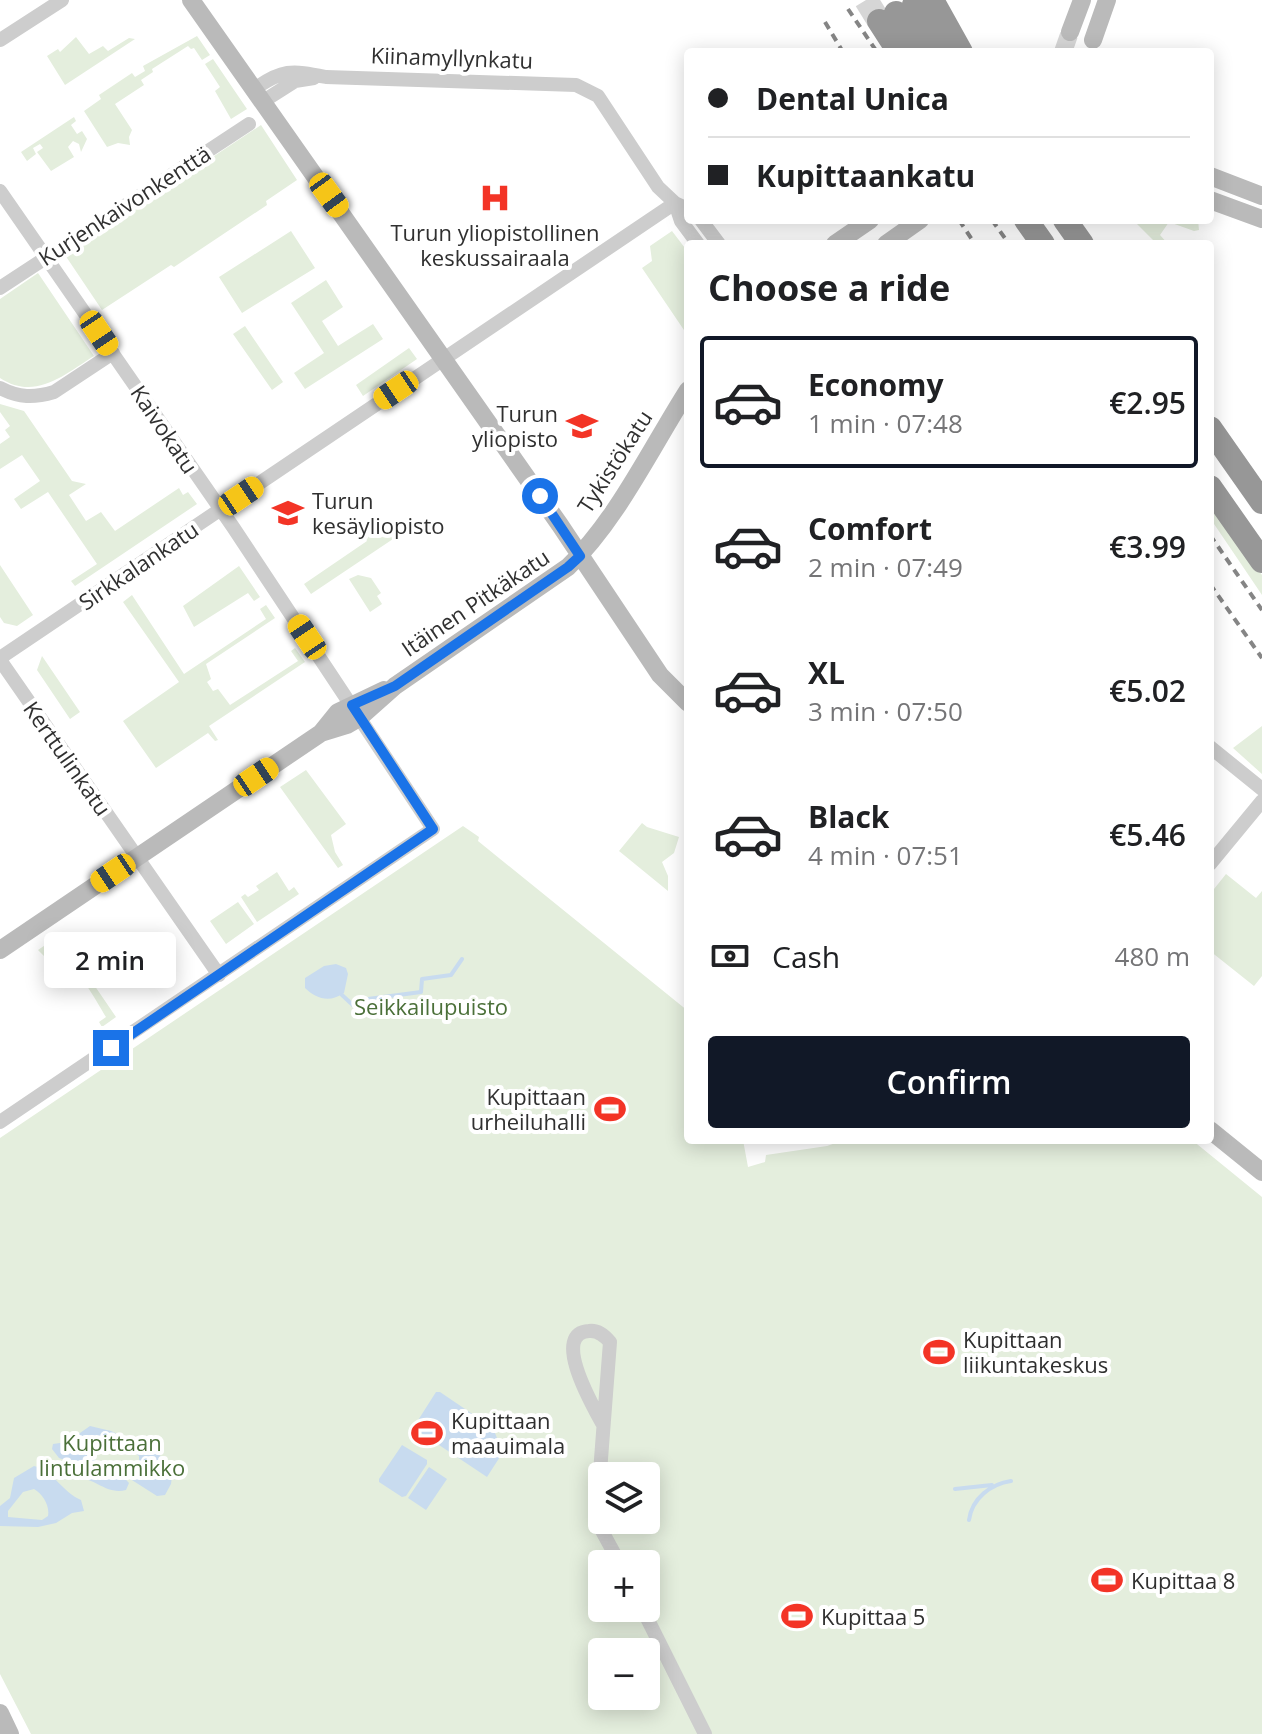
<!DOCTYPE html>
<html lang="en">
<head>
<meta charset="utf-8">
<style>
  :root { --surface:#fff; --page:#f6f6f6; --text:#202124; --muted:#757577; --line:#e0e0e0; --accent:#111827 }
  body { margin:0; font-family:"Open Sans",sans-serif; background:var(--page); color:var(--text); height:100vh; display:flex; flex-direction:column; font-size:30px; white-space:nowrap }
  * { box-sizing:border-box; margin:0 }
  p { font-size:26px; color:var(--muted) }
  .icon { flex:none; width:44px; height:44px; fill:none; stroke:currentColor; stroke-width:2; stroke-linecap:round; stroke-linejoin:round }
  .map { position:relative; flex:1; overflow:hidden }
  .side { position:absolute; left:684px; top:240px; width:530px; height:904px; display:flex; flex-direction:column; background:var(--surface); border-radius:8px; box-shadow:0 4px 20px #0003 }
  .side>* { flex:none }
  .banner { position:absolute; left:684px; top:48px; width:530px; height:176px; border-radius:8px; box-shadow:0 4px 20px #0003; display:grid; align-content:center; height:176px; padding:0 24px; background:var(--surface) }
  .tools { position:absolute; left:588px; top:1462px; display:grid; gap:16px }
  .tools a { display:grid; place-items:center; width:72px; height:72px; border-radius:8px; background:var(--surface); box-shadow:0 4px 20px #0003; font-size:40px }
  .end { position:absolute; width:36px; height:36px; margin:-18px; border:10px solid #1a73e8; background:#fff; box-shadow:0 0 0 4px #fff }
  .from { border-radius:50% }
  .bubble { position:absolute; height:56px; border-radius:8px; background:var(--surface); box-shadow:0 4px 20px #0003; font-size:26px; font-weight:600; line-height:56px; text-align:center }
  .car { position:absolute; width:24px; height:48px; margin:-24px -12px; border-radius:10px; box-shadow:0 0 6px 2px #0007; background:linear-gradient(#f5c518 24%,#345 0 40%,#f5c518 0 76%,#345 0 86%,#f5c518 0) }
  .banner b { display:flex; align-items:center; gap:28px; height:76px; font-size:30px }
  .banner b+b { border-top:2px solid var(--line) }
  .banner i { width:20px; height:20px; background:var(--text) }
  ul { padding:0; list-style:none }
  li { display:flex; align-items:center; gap:24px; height:132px; margin:0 16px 12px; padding:0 8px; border:4px solid transparent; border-radius:8px }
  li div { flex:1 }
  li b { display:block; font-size:30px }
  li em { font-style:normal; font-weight:600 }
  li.active { border-color:var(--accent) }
  li>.icon { width:72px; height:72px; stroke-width:1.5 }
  h2 { padding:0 24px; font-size:36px; line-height:96px }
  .pay { display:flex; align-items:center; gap:20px; height:88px; padding:0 24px; font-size:30px }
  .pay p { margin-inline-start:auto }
  .cta { display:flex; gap:16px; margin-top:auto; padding:16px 24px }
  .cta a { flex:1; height:92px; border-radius:8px; background:var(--accent); color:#fff; font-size:32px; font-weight:600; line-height:92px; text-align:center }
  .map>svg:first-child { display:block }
</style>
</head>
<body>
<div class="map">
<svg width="1262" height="1734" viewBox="0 0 1262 1734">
  <rect width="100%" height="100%" fill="#fff"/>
  <path fill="#e4eedd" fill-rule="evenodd" d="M197,36L210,55L202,60L194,48L191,49L188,46L152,69L153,72L141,80L144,85L115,104L132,130L129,137L130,145L118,143L107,147L84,111L101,99L99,95L132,73L135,77L145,71L143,66Z
    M76,37L89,54L103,46L108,51L129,38L135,39L65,85L47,56L58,49L60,52Z
    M213,59L247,109L231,119L215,91L220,87L205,64Z
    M74,117L76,121L71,125L77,134L82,131L87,139L81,152L79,144L73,141L68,147L74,157L51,171L37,152L43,148L40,144L33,148L36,154L27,161L21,152Z
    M261,125L297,180L266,201L267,205L174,267L171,265L102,310L65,255Z
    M1133,220H1198L1199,230L1194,231L1169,222L1160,235L1168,244H1157Z
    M291,231L315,268L242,313L219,277Z
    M672,231L688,252V336L642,268L652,261L650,246Z
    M38,273L94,356C64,375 35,401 0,378V299Z
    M326,280L343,307L322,321L338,346L373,324L383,339L305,389L294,373L324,353L291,303Z
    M245,326L283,382L272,390L233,334Z
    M409,348L417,359L363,396L356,385Z
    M0,404L24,411L72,481L86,484L69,495L86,521L101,512L115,531L179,488L183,495L188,492L197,504L75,586L71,581L97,564L48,492L21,509L14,499L40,481L22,455L0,469V444L10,437L5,430L10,426L0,412Z
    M1210,503L1262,575V595L1210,518Z
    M369,519L383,527L393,539L311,594L304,584L367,541L356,523Z
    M0,565L33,615L17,626L4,623L0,617Z
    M239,566L260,597L254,601L248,593L194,627L183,606Z
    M358,575L371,578L381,593L377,596L382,604L370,612L349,579Z
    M132,595L184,674L266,619L260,609L266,605L275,618L206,664L211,679L207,682L213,691L218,689L230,705L298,661L291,651L295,648L305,662L209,726L218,740L215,741L208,733L156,768L123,721L179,682L123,602Z
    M42,656L80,712L70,719L37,670Z
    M1262,726V774L1233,748Z
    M306,770L346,824L331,835L335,852L343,865L338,868L280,787Z
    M642,823L647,827L679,837L674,853L662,862L668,876V891L619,851Z
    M463,826L479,837L478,841L688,1011V1140H743L748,1167L765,1162L766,1155L827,1146L844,1140H1192L1262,1197V1734H31L0,1674V1138ZM602,1476H646V1520H602ZM602,1564H646V1608H602ZM602,1652H646V1696H602Z
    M277,872L289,891L294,887L299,894L257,922L241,897L245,894L248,897L259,890L256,886Z
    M1226,874L1256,898L1262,891V976L1254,986L1210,951V894Z
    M238,902L254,924L226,944L210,921Z
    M60,935L116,1017L102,1027L99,1022L106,1017C97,1002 74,960 57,956C57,956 47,957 45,957L38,950Z"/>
  <path fill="#c8dbef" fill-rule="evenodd" d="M336,964L346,968L348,974L344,993C330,1003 316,999 305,988V978L324,966Z
    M436,1392H440L493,1428L499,1443L505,1449L487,1477L415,1429V1425Z
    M90,1426L111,1431L144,1447L153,1449L173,1468L171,1484L165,1495L157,1496L124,1475L139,1464V1456L134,1452L116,1454L101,1450L95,1455V1460L101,1467L116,1469L129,1483L126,1490C105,1495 96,1477 75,1478L70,1472L67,1461L59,1458L52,1449L53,1444L67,1442Z
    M402,1445L427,1460V1464L406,1496L402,1497L379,1482V1479Z
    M34,1466C54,1471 62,1492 81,1500L84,1511L72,1513L56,1523L38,1527L0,1526V1506L10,1498L14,1478ZM34,1489C43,1494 50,1506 48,1516L42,1520L8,1517V1511L23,1492Z
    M429,1467L447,1479L426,1510L408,1498Z"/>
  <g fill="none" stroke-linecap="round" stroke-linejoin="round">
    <path stroke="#c8dbef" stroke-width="4" d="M342,995L356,1008L368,999L421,992L422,979L451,975L462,959
      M955,1489L992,1485
      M969,1520C972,1498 991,1484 1011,1481"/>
    <path stroke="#d6d6d6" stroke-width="18" stroke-dasharray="18 9" stroke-linecap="butt" d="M1063,52L1070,32"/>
    <path stroke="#d6d6d6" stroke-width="24" stroke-dasharray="24 12" stroke-linecap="butt" d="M866,0L879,21"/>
    <path stroke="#cdcdcd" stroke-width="14" d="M0,40L62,0
      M253,90C282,69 291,70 326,77L576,85L598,96L658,187L675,203L688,209
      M262,102L295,81L314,78
      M0,191L233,527L433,829L0,1122
      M675,203L681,221L698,244
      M701,220L719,244
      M0,288L249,124
      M0,388C19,398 34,398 54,392L113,353
      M0,658L675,203
      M0,660L219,975
      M1210,747L1262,789
      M1210,864L1262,801
      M602,1423C594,1408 550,1333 589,1331C598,1330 604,1335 610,1342L597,1511L602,1531L620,1564
      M642,1608L705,1734"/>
    <path stroke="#bababa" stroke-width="18" d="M191,0L560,525L660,675L688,703
      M1070,32L1082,0
      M1093,40L1107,0
      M1210,176L1262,196
      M1210,200L1262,219
      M835,244L870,220
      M886,244L920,220
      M321,733L338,712L384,690
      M0,950L321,733L347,725L359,718L395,686L568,567C617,520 651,448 688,390
      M1210,1130L1262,1172
      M0,1713L10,1734"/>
    <path stroke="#979797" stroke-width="24" d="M932,0L961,52
      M914,5L943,47
      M896,13L920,52
      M879,21L899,52
      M1026,220L1043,244
      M1065,220L1082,244
      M1210,428L1262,502
      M1210,487L1262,561"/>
    <path stroke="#858585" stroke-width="4" stroke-dasharray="8 6" stroke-linecap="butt" d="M848,9L877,52
      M825,22L843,52
      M959,220L975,244
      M992,220L1009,244
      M1210,535L1262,610
      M1210,584L1262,658"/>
  </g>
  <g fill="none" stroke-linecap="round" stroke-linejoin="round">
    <path stroke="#1a73e8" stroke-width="10" d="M111,1048L433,829L352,705L395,686L568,567L580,556L540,496"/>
  </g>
  <defs>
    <symbol id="hospital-bare" viewBox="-9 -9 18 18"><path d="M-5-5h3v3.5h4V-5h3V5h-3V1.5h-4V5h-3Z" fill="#f33426" stroke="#fff" stroke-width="2.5" paint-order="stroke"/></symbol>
    <symbol id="university-bare" viewBox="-9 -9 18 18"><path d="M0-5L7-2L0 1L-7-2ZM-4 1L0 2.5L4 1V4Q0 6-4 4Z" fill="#f33426" stroke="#fff" stroke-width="2.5" paint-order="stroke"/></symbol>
    <symbol id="stadium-bare" viewBox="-9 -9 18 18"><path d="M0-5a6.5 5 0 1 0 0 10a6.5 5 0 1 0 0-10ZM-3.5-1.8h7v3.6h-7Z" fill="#f33426" stroke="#fff" stroke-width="2.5" paint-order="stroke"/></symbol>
  </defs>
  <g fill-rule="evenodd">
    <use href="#hospital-bare" x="473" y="176" width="44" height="44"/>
    <use href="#university-bare" x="560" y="404" width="44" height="44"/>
    <use href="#university-bare" x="266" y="491" width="44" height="44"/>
    <use href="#stadium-bare" x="588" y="1087" width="44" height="44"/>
    <use href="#stadium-bare" x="917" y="1330" width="44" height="44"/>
    <use href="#stadium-bare" x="405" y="1411" width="44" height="44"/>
    <use href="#stadium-bare" x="1085" y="1558" width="44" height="44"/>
    <use href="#stadium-bare" x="775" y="1594" width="44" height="44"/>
  </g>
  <g text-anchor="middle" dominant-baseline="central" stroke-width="8" stroke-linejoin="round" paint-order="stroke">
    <g font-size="22" fill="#303030" stroke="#fff">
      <text transform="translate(452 57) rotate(2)">Kiinamyllynkatu</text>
      <text transform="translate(124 205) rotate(-33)">Kurjenkaivonkenttä</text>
      <text transform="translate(165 429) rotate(56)">Kaivokatu</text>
      <text transform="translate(614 461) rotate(-57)">Tykistökatu</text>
      <text transform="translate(138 565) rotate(-34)">Sirkkalankatu</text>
      <text transform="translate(475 602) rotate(-34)">Itäinen Pitkäkatu</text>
      <text transform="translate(68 758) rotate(55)">Kerttulinkatu</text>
    </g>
    <g font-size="22" fill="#303030" stroke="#fff" text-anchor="start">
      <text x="495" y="232" text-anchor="middle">Turun yliopistollinen<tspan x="495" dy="25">keskussairaala</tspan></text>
      <text x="558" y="413" text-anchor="end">Turun<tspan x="558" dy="25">yliopisto</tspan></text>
      <text x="312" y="500">Turun<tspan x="312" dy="25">kesäyliopisto</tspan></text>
      <text x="586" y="1096" text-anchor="end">Kupittaan<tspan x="586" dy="25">urheiluhalli</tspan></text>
      <text x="963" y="1339">Kupittaan<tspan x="963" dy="25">liikuntakeskus</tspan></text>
      <text x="451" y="1420">Kupittaan<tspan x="451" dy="25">maauimala</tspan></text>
      <text x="1131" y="1580">Kupittaa 8</text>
      <text x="821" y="1616">Kupittaa 5</text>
    </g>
    <g font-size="22" fill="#4b7039" stroke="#fff">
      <text x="431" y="1006">Seikkailupuisto</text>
      <text x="112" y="1442">Kupittaan<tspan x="112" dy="25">lintulammikko</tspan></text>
    </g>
  </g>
</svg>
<div class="tools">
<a><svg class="icon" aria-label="layers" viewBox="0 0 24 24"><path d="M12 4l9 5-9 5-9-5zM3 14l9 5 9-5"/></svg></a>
<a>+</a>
<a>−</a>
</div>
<i class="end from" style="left:540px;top:496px"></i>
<i class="end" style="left:111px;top:1048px"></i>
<div class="bubble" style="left:44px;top:932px;width:132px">2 min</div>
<i class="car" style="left:329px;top:195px;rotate:144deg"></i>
<i class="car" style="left:99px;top:333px;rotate:146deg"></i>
<i class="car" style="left:396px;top:390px;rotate:236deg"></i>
<i class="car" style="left:241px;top:496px;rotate:56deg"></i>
<i class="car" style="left:307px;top:637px;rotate:326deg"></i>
<i class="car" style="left:256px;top:777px;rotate:56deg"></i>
<i class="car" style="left:113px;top:873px;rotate:236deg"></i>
<div class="banner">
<b><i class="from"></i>Dental Unica</b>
<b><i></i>Kupittaankatu</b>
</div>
<section class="side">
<h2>Choose a ride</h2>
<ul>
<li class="active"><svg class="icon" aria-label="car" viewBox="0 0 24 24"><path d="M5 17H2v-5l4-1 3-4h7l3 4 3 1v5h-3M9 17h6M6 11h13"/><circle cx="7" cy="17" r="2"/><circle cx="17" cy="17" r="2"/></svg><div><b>Economy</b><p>1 min · 07:48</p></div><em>€2.95</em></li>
<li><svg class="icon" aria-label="car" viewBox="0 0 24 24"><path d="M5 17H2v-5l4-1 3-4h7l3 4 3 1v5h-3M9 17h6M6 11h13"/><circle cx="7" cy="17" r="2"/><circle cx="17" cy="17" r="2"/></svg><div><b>Comfort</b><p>2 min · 07:49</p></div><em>€3.99</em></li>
<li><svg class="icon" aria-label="car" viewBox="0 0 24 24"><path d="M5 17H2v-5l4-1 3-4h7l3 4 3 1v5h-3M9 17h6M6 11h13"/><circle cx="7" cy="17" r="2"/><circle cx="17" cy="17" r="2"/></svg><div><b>XL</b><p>3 min · 07:50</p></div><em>€5.02</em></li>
<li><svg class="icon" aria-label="car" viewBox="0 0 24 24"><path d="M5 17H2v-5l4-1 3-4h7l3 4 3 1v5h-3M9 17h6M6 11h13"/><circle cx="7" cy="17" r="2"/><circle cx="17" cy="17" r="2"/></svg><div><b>Black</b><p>4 min · 07:51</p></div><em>€5.46</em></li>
</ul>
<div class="pay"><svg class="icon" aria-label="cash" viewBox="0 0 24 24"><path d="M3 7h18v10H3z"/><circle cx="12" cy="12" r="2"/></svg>Cash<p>480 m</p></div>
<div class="cta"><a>Confirm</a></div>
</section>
</div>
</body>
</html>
